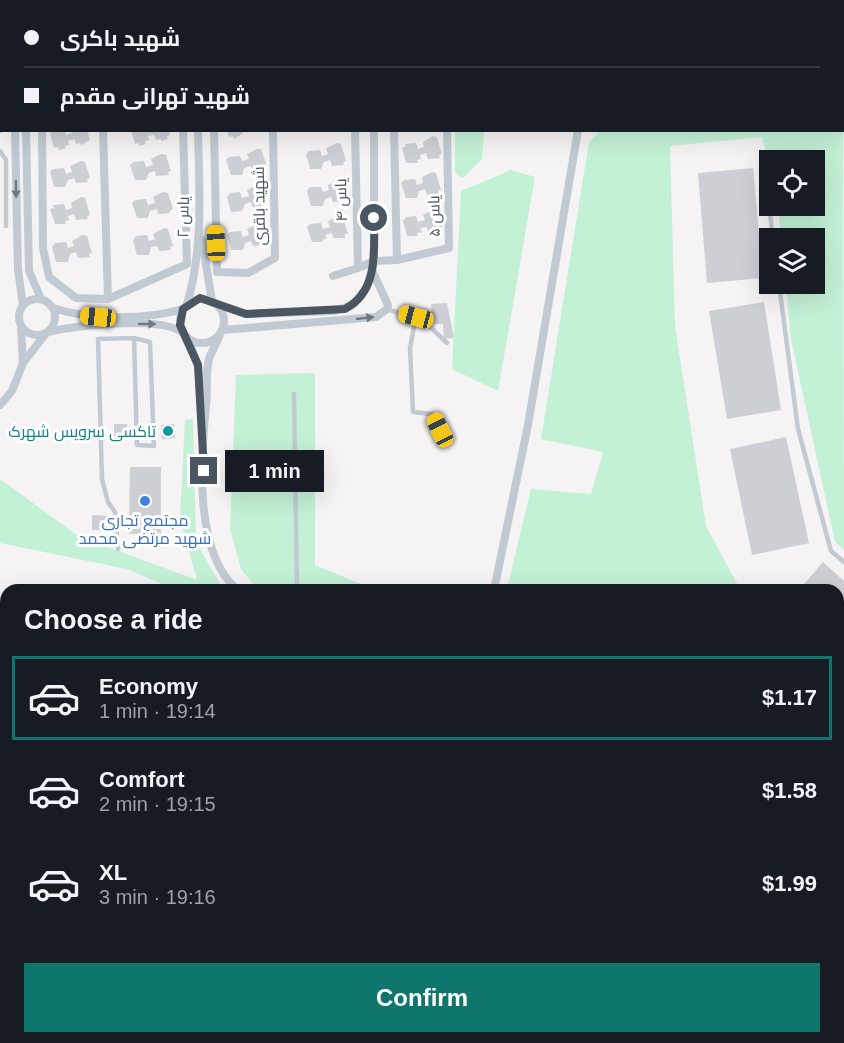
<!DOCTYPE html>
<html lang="en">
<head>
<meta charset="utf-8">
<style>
  :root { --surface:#171b24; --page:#242831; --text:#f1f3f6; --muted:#9ea1a6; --line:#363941; --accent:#0f766e }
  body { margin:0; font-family:Arial,Cairo,sans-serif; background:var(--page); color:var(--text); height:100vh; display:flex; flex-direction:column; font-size:22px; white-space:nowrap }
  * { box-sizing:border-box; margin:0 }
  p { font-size:20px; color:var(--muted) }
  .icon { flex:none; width:33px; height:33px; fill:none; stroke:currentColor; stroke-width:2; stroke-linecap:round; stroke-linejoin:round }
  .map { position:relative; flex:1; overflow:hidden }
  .side { position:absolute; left:0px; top:584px; width:844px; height:460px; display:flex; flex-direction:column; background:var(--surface); border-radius:18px 18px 0 0; box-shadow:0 6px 24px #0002 }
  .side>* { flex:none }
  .guide { position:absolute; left:0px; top:0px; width:844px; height:132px; box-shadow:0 6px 24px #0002; display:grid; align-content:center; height:132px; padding:0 24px; background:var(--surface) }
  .controls { position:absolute; left:759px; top:150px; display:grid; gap:12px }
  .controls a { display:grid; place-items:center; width:66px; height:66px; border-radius:0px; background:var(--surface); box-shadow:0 6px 24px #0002; font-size:30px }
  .end { position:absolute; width:27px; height:27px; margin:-14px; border:8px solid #4a5661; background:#fff; box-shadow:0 0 0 3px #fff }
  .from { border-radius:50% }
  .bubble { position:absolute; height:42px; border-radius:0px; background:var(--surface); box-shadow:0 6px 24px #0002; font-size:20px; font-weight:800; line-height:42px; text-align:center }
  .car { position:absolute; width:18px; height:36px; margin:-18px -9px; border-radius:8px; box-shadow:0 0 4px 2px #0007; background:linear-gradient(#f5c518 24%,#345 0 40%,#f5c518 0 76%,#345 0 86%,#f5c518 0) }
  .guide b { display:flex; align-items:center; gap:21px; height:57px; font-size:22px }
  .guide b+b { border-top:2px solid var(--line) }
  .guide i { width:15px; height:15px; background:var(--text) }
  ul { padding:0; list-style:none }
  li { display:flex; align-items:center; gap:18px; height:84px; margin:0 12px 9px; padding:0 12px; border:3px solid transparent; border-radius:0px }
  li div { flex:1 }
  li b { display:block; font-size:22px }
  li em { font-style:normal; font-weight:800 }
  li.active { border-color:var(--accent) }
  li>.icon { width:54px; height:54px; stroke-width:1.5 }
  h2 { padding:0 24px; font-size:27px; line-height:72px }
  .button { display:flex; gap:12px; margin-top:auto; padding:12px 24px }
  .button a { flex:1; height:69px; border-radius:0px; background:var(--accent); color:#fff; font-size:24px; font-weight:800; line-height:69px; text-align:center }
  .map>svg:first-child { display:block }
</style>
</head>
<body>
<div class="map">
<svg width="844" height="1043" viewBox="0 0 844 1043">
  <rect width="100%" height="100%" fill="#f5f3f3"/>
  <path fill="#c3f1d5" d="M746,0H844V53L843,2Z
    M843,94L844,550L835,542L791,339L786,284H814V238H781L778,206H814V160H770L769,166L762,137L670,146L675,326L706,526L740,589H507L531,489L591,494L603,452L541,439L589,142L601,130H843Z
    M455,131H484L482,159L463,178L455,173Z
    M511,170L535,177L498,391L452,369L461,191Z
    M315,373V565L373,589H257L241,569L230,529L236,375Z
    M193,419L196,542L223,589H174L127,569L0,543V479L78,536L197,580L180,520L185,420Z
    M838,688L844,691V771L839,769Z
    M0,754L6,768V841L0,828Z
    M838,937L844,939V974L839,966Z
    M838,996L844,1001V1017L839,1032Z
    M560,1038H650L647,1043H558Z
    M787,1038H836L835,1043H787Z"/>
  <path fill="#cdcfd5" d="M53,130H64L66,135L72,133L71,130H87L90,140L81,145L80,143L76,144L74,139L68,141L69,145L65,146L66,148L59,150L58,147L54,148L50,133Z
    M131,130H169L170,135L167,136L168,139L161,141V139L156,140L154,135L148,136L149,140L145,141L146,144L139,146V143L135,144Z
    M227,130H243V133L234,139L233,136L229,137Z
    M433,136L437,137L442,154L439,155L440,158L428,159L426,153L420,155L421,159L417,160L418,163H406L402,148L406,146L405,144L416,143L418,149L424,147L423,142Z
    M337,143L341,144L346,161L343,162L344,165L332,166L330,160L324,162L321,169H310L306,154L309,151L320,150L322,156L328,154L326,148Z
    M257,149H261L267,166L263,167L264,170L252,171L251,166L244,168L242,175H231L226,160L229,157L240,156L242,161L249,159L247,154Z
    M161,154L166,155L171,171L168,172L169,175L156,176L155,171L149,173L146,180H135L130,165L133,162L144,161L146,167L153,165L151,159Z
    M81,161L85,162L90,178L87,179L88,182L76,183L74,178L68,180L65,187H54L50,172L53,169L64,168L66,174L72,172L70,166Z
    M753,168L763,278L707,283L698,173Z
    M432,172L436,173L441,190L438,191L439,194L427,195L425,189L419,191L417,198H406L401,183L404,180L415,179L417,185L423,183L422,177Z
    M338,179L342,180L347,197L344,198L345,201L333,202L331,197L325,199L323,206H311L307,191L310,187H321L323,192L329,190L328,185Z
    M258,185L262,186L267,203L264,204L265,207L253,208L251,202L245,204L242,211L231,212L227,197L230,193L240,192L242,198L249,196L247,190Z
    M163,192L168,193L173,209L170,211V213L158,214L157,209L150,211L148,218H137L132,203L135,200L146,199L148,205L155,203L153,197Z
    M81,197L85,198L90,215L87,216L88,219L76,220L74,214L68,216L69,220L65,221L66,224H55L50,209L54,208L53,205L64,204L66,210L72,208L71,203Z
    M434,209L438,210L443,227L440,228L441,231L428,232L427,227L420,228L422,232L417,233L418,236H407L403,221L406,217L416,216L418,222L425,220L423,215Z
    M338,216L343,217L348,234H345V238H333L332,233L325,235L327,238L322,240L323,242H312L307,227L310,224L321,223L323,229L330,227L328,221Z
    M258,224L262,225L267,241L264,242L265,245L253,246L251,241L245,243L243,250H231L227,235L230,232L241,231L243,237L249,235L247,229Z
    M164,228L168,229L173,246L170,247L171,250L159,251L157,246L151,247L149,255H137L133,240L136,236L147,235L149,241L155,239L153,234Z
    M83,235L87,236L92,253L89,254L90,257L78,258L76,252L70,254L68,262H56L52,247L55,243L66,242L68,248L74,246L72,241Z
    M764,302L781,410L727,419L709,311Z
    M447,303L454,338L444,339L443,324H433L431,304Z
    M114,424H127L128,437H114Z
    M174,424L175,438L162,439L161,425Z
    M786,437L809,543L752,555L730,449Z
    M130,467H161V534H129Z
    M92,515L109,516V530H92Z
    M823,562L844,581V657L838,652V590H799Z
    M838,798L844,801V844L839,858Z"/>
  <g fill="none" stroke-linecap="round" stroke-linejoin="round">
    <path stroke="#c1cad2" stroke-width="4.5" d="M0,41V47
      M0,71L2,83
      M843,73H844
      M0,131L2,120
      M0,151L6,160V226
      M763,158L773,238
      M779,284L798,429L831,551L844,562
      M387,309L425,322L447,343
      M416,317L410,348L413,412L432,414L440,430
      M294,394L297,590
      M118,549L115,512L108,502L102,479L98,339L134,338L150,342L154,446L137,445L134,338
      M838,781L844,783
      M0,878L6,883
      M838,980L844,988
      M384,1038L385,1043
      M546,1043L548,1038
      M661,1043V1038
      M843,1043L844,1041"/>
    <path stroke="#c1cad2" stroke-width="8" d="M1,0L3,2
      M23,0V2
      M40,0V2
      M98,0V2
      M180,0V2
      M196,0V2
      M211,0V2
      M272,0V2
      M352,0V2
      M373,0V2
      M393,0L394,2
      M444,0V2
      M519,0L520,2
      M15,130L18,269L23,306
      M26,130L29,271L41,299
      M42,130L43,248L49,277L76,298L108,299L103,130
      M214,130L217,272L248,273L275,258L273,130
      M394,130L397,260
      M202,240L212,301
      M358,268L374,261L397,260L449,248L447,130
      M333,276L358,268L355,130
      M180 321a22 22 0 1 1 44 0a22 22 0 1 1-44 0Z
      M108,299L187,264L183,130
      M19 317a18 18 0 1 1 36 0a18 18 0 1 1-36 0Z
      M187,304C204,247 199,188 198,130
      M218,305L246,314L335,311L354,304L367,287L374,261V130
      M53,308C89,320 146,320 183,309
      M21,326L23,363L47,332C75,326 161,315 183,333
      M223,330L376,317L387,309L388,305L372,270
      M220,334C217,342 212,351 209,359C205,374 208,390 206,405C201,456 193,554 238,590
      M187,337L198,365L202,417
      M0,405L12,391L23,363
      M494,590L528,425L578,130"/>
  </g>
  <defs><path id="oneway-solid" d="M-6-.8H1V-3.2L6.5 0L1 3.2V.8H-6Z" transform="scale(1.5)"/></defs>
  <g fill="#6e7983">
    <use href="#oneway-solid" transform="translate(16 189) rotate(89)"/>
    <use href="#oneway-solid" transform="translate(365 318) rotate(-6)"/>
    <use href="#oneway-solid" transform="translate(147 324)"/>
  </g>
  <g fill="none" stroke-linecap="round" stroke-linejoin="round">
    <path stroke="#4a5661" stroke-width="8" d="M204,471L198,365L180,325L183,309L200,298L246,314L345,309C379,291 374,251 374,218"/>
  </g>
  <circle fill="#0f9aa8" stroke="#fff" stroke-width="2" cx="168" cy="431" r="6"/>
  <circle fill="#3f7fe0" stroke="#fff" stroke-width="2" cx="145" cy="501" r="6"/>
  <g text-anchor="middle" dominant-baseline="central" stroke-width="6" stroke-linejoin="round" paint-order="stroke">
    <g font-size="16" fill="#4a5661" stroke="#fff">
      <text transform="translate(341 200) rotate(-91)">یاس ۴</text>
      <text transform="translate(259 206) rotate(-91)">شهید باقری</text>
      <text transform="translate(434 216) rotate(-91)">یاس ۵</text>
      <text transform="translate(183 217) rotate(-89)">یاس ۲</text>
    </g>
    <g font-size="16" fill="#0d838f" stroke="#fff" text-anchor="end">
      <text x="156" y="431">تاکسی سرویس شهرک</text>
    </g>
    <g font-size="16" fill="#366cbe" stroke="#fff">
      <text x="145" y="520">مجتمع تجاری<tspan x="145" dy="18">شهید مرتضی محمد</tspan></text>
    </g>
  </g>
</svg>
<div class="controls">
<a><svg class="icon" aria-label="locate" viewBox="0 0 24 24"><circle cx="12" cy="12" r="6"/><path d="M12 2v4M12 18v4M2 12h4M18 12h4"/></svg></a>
<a><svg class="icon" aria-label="layers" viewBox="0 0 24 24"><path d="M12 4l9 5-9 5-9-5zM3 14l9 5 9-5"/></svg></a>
</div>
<i class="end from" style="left:374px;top:218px"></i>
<i class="end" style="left:204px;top:471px"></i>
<div class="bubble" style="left:225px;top:450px;width:99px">1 min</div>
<i class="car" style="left:216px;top:243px;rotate:358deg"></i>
<i class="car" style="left:98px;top:317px;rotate:276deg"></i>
<i class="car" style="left:416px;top:317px;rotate:285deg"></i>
<i class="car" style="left:440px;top:430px;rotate:334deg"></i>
<div class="guide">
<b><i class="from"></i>شهید باکری</b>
<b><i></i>شهید تهرانی مقدم</b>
</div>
<section class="side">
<h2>Choose a ride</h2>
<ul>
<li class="active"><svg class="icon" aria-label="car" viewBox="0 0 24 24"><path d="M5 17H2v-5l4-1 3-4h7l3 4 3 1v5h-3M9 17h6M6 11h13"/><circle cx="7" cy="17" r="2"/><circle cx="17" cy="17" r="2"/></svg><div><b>Economy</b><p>1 min · 19:14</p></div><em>$1.17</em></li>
<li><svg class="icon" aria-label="car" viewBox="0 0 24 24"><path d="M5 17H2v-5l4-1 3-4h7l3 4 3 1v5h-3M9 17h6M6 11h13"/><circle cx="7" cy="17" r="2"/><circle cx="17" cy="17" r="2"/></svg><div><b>Comfort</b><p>2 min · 19:15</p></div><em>$1.58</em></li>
<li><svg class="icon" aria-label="car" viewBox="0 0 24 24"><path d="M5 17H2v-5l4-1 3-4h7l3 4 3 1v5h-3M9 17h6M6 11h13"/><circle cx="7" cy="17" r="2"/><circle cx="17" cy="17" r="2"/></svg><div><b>XL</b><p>3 min · 19:16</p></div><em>$1.99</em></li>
</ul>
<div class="button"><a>Confirm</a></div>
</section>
</div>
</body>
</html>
